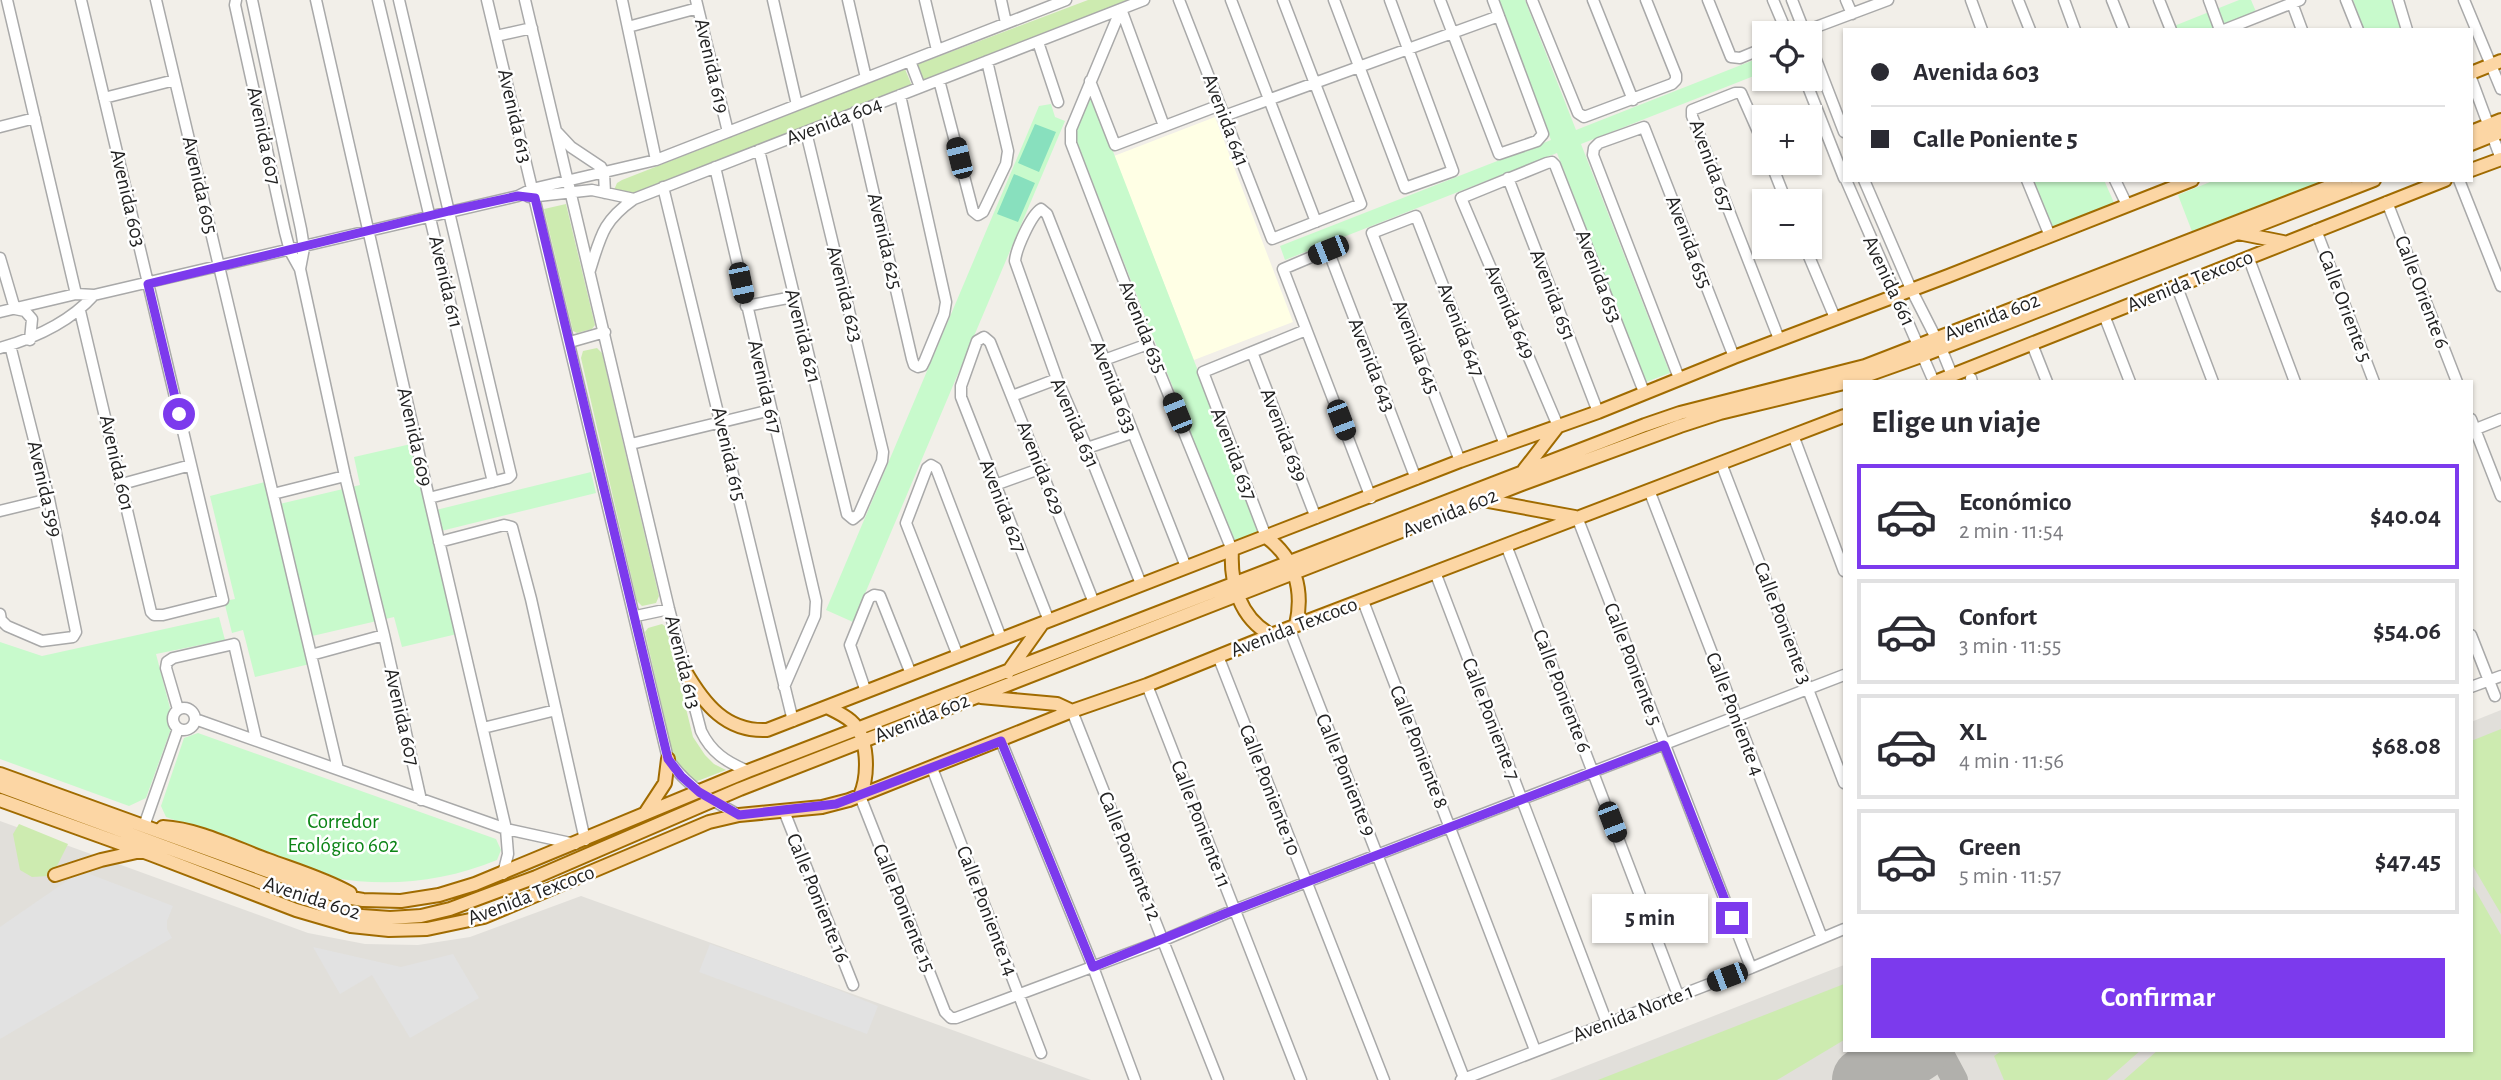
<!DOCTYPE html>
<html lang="es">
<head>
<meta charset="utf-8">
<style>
  :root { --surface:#fff; --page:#f2f2f3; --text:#2b2b33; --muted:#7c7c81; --line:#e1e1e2; --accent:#7c3aed }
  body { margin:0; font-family:"Alegreya Sans",sans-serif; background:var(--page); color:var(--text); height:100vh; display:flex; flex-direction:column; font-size:26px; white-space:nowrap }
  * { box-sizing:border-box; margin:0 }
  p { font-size:23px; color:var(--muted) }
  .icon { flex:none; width:38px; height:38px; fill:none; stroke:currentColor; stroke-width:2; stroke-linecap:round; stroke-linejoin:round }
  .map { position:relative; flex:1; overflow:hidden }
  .sheet { position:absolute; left:1843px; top:380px; width:630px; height:672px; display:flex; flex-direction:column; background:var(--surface); border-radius:0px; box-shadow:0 2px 5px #0004 }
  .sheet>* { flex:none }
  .banner { position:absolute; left:1843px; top:28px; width:630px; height:154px; border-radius:0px; box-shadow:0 2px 5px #0004; display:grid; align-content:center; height:154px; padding:0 28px; background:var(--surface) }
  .tools { position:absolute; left:1752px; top:21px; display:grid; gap:14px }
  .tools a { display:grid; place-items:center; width:70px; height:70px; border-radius:0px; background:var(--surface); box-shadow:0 2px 5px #0004; font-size:35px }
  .end { position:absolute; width:32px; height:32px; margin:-16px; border:9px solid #7c3aed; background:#fff; box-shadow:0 0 0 4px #fff }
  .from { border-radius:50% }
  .bubble { position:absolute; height:49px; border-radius:0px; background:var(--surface); box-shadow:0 2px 5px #0004; font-size:23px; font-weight:700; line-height:49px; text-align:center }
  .car { position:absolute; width:21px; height:42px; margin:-21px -10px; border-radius:9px; box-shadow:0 0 5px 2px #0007; background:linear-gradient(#222 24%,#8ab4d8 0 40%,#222 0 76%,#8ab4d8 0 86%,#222 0) }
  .banner b { display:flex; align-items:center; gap:24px; height:66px; font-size:26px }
  .banner b+b { border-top:2px solid var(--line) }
  .banner i { width:18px; height:18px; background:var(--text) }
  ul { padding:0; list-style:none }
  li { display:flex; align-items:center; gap:21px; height:105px; margin:0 14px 10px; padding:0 14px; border:4px solid var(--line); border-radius:0px }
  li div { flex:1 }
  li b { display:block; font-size:26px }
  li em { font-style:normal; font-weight:700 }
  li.current { border-color:var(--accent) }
  li>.icon { width:63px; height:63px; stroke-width:1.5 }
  h2 { padding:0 28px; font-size:32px; line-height:84px }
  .cta { display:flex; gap:14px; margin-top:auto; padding:14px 28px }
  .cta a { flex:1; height:80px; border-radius:0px; background:var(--accent); color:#fff; font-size:28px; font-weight:700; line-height:80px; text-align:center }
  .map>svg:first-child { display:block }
</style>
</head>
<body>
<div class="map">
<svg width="2501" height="1080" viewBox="0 0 2501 1080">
  <rect width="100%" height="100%" fill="#f2efe9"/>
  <path fill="#ffffe5" d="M1215,117L1293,322L1194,360L1114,156Z"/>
  <path fill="#e1dfda" d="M2501,710V1080H1550L1844,965V1050H2471V722Z
    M0,821L308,933L365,944L418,945L470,937L581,896L1091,1080H0Z"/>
  <path fill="#cdebb0" d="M1088,0H1131L923,82L916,65Z
    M905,69L912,86L631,196L614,190L617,183L622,180Z
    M566,204L595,325L592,329L577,333L573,331L544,209Z
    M597,348L602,353L659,596L656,603L642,606L637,601L581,358L583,351Z
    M662,624L666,627L693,737L705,755L714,764L726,770L695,782L680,769L674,759L645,632L648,628Z
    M2501,729V914L2471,863V741Z
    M19,824L68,844L56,868L49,876L32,877L20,870L13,834Z
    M2471,883L2501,935V1080H2124L2158,1050H2471Z
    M1844,984V1040L1777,1080H1598Z
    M2003,1050H2141L2107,1080H2004L1994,1056Z"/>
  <path fill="#c8facc" d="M1497,0H1525L1576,130L1764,56V72L1581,144L1670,373L1646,382L1557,153L1285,260L1280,246L1551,140Z
    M2239,0H2251L2257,14L2217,30H2164Z
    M2353,0H2391L2401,29L2364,30Z
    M1090,92L1260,531L1233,541L1074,135Z
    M1051,104L1055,117L1065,121L853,622L826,610L1039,106Z
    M2033,180H2104L2115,205L2053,230Z
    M2215,180H2329L2193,234L2178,195Z
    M411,444L457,634L402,647L394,617L308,637L314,663L255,677L243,630L232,633L224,601L235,599L210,496L265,482L271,506L360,485L354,457Z
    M591,472L596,493L441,531L436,510Z
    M219,617L225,640L156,654L170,708L167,719L171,729L146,798L129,806L0,759V642L42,656Z
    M198,733L496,839L501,850L497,860C444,882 388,887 333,878L166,817L161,806L184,738Z"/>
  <path fill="#88e0be" d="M1035,124L1056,132L1039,172L1018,163Z
    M1014,174L1035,183L1018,222L997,214Z"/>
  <path fill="#e2e2e2" d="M87,873L173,906L167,921V929L172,938L0,1039V927L71,878Z
    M710,944L806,977L878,1006L867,1034L699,972Z
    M313,947L401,967L453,954L479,998L410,1038L372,975L340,994Z"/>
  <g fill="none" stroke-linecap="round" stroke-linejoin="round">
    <path stroke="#b1b0ac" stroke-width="26" d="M1939,1050L1955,1080"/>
    <path stroke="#b1b0ac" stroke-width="66" d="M1865,1080L1915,1050"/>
    <defs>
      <path id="minor" d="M7,0L76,294
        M156,0L338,769
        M236,0L235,5L285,232L290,251L300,269L345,476L384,635L421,800
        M252,0L301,229L304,248L300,269
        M316,0L429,498L506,829L508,854L503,874
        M378,0L493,482
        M399,0L511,475L508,478L429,498
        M487,0L668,759C686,786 711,800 739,815
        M525,0L669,609L701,731C711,752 726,762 748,771
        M622,0L656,160
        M696,0L728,132
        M773,0L797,105
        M848,0L866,78
        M925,0L937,50
        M1001,0L1006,23
        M1179,0L1272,239L1361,204L1283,0
        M1231,0L1316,222
        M1334,0L1405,188L1453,171L1390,0
        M1440,0L1499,154L1537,141L1543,134L1493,0
        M1532,0L1578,113L1584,117L1672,84L1676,80V75L1646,0
        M1593,0L1633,100
        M1708,0L1731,57L1740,58L1764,48
        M1773,0L1787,33
        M1792,0L1805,33
        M1846,0L1852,14
        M1971,0L1982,30
        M2018,0L2030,30
        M2064,0L2075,30
        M2112,0L2124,30
        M2159,0L2171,30
        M2209,0L2220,30
        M2346,0L2358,30
        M2398,0L2407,30
        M2464,0L2501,89
        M2292,3L2302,30
        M1121,9L1071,129V143L1148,344L1232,550
        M1121,9L1164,126
        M628,27L698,8
        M2224,30L2300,0
        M1800,33L1888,0
        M496,36L532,28
        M1038,42L1058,102
        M1810,44L1844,132
        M910,61L920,87
        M2471,78L2501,159
        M1805,79L1844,178
        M939,80L973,211L978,215L983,212L1006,164L1008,151L987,61
        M1090,81L1115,145L1220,105
        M104,98L175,80
        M855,112L912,359L914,365L918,367L922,366L925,360L944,314L946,302L900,95
        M1224,116L1499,16
        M0,127L35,118
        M557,132L571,147L601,167L604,173L605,193
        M1764,145L1741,93H1735L1692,110V116L1779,339
        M759,150L847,514L853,519L859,514L882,461L883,452L806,132
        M1771,163L1786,201
        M715,167L816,601L815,616L784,687
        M1508,178L1598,412
        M1846,180L1934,382
        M1864,180L1911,289L1941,348L1952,375
        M2027,180L2050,236
        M2115,180L2127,205
        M2459,180L2501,286
        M663,187L793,721
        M529,197L592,190L634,199L1144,0
        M2387,202L2457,382
        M2316,230L2374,382
        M1805,247L1835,318
        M0,258L15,309L25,311L32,319L30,340
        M2249,259L2295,382
        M590,270C601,235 603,221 634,199
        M2177,287L2213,382
        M746,306L793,297
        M80,311L151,612L154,615H163L223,600L81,0
        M0,312L76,294L94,295L518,196L532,189L656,160L1066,0
        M2104,315L2130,382
        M570,342L605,332
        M2032,344L2047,382
        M0,348C35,338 69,323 94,295
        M1252,352L1316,518
        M1104,360L1148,344
        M1679,378L1593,155L1594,148L1599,143L1644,127L1734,357
        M1971,378L1972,382
        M1012,396L1057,379
        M2471,419L2501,496
        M1558,426L1461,198L1547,163L1552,162L1555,165L1644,392
        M2471,431L2501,419
        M1793,435L1844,571
        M631,444L771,410
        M1087,448L1132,433
        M1460,461L1372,233L1416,216L1505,445
        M1721,463L1844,783
        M122,484L191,465
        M995,485L1042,468
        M1649,490L1822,938
        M273,494L345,476
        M1371,498L1283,269L1328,250L1416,479
        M0,511L49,499
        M1577,517L1751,968
        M1266,537L1203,372L1306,330
        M439,542L504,525L512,527L531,599L585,840
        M1506,545L1678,995
        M1435,572L1607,1023
        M1141,584L1087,448L1057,379L1015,261C1016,249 1031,215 1041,209L1047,214L1186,567
        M1363,601L1535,1050
        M0,614L1,620L7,626L42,641L73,637L76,632L49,499L10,345
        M636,616L669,609
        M1049,621L961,397V386L977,341L984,337L990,342L1094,603
        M1289,628L1464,1078
        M2471,635L2495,696
        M311,655L384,635
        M958,656L906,523L927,468L931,465L936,468L1001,638
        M1218,656L1384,1080
        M1147,685L1301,1080
        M2471,687L2501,676
        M866,692L850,645L869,598L874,595L880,596L911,674
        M173 719a11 11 0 1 1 22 0a11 11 0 1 1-22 0Z
        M178,709L166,668L167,662L173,658L234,644L256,739
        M1072,711L1218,1080
        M195,719L506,829L575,844
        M483,728L556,710
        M1001,741L1093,967L1135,1080
        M932,768L1041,1053
        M860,796L945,1012L951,1018H956L1164,940L1234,910L1844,675
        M784,811L853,985
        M144,826L178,729
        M1461,1080L1751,968L1844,929"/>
      <path id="major" d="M2471,73L2501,61
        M2471,132L2501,120
        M2471,144L2501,132
        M2471,170L2501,159
        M2238,233L2283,242
        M1848,382L1924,355L2374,180
        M1935,382L2445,180
        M1524,470L1558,426
        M1483,500L1575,517
        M1266,537C1295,558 1304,590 1296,625
        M1232,550C1230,584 1240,618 1271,635
        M685,671C704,704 726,732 767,730L1460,461L1598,412L1734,357L1948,276L2192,180
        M1008,672L1042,624
        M981,697L1057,704L1072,711
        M827,707C835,711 844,715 851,721C869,737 869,775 860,796
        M0,774L334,895L363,900L401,901L439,895L475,884L748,771L1645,425L1680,413L1865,366L2346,180
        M0,786L336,910L362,916L390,918L421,916L450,909L536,877L740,789L1522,484L1680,426L1720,413L1844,383
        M0,800L150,854L296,910L351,926L389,930L427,929L484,917L709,822L739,815L822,807L849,800L1072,711L1147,685L1271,635L1844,416
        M646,812L665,783L668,759
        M163,827C199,829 235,848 268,860C295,870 325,879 350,893
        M55,875L101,860L141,851"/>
    </defs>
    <use href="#minor" stroke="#a9a9a9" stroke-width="13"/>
    <use href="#major" stroke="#a06b00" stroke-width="16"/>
    <use href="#minor" stroke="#fff" stroke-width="10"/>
    <use href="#major" stroke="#fcd6a4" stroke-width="12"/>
  </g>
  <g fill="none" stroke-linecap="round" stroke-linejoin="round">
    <path stroke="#7c3aed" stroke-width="9" d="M179,414L148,284L449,211L518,196L535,198L668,759L681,776L699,792L739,815L836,804L1001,741L1093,967L1234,910L1664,745L1732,918"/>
  </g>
  <g text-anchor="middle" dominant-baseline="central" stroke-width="5" stroke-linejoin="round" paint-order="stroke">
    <g font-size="21" fill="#222" stroke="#fff">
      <text transform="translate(712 66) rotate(77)">Avenida 619</text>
      <text transform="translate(515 116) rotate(77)">Avenida 613</text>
      <text transform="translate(1226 120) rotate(69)">Avenida 641</text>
      <text transform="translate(834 121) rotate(-21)">Avenida 604</text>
      <text transform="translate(264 136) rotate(78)">Avenida 607</text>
      <text transform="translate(1712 166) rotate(70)">Avenida 657</text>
      <text transform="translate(200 185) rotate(77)">Avenida 605</text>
      <text transform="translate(128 198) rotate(77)">Avenida 603</text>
      <text transform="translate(885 241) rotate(77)">Avenida 625</text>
      <text transform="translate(1689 242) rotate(69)">Avenida 655</text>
      <text transform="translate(1599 276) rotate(69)">Avenida 653</text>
      <text transform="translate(1889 281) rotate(65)">Avenida 661</text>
      <text transform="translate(2190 281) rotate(-22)">Avenida Texcoco</text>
      <text transform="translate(446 282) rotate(77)">Avenida 611</text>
      <text transform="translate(2422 292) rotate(69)">Calle Oriente 6</text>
      <text transform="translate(845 294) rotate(76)">Avenida 623</text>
      <text transform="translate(1553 295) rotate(69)">Avenida 651</text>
      <text transform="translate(2345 306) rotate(69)">Calle Oriente 5</text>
      <text transform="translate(1510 312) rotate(67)">Avenida 649</text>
      <text transform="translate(1992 317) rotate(-21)">Avenida 602</text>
      <text transform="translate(1143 327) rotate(68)">Avenida 635</text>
      <text transform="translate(1461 330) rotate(69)">Avenida 647</text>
      <text transform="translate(803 336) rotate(76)">Avenida 621</text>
      <text transform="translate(1416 347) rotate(69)">Avenida 645</text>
      <text transform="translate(1372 365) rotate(69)">Avenida 643</text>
      <text transform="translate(765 387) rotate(77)">Avenida 617</text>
      <text transform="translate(1114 387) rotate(69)">Avenida 633</text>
      <text transform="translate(1075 423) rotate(67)">Avenida 631</text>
      <text transform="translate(1284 435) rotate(69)">Avenida 639</text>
      <text transform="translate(415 437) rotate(77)">Avenida 609</text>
      <text transform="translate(729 454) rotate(77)">Avenida 615</text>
      <text transform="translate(1234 454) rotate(69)">Avenida 637</text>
      <text transform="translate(117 463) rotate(77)">Avenida 601</text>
      <text transform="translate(1041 468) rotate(68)">Avenida 629</text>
      <text transform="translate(45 489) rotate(77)">Avenida 599</text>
      <text transform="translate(1003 506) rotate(69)">Avenida 627</text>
      <text transform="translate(1450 513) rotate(-22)">Avenida 602</text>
      <text transform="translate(1783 623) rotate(69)">Calle Poniente 3</text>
      <text transform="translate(1294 627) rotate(-21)">Avenida Texcoco</text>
      <text transform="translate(683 662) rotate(76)">Avenida 613</text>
      <text transform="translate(1633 664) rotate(69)">Calle Poniente 5</text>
      <text transform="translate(1562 691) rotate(69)">Calle Poniente 6</text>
      <text transform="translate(1735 714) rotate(69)">Calle Poniente 4</text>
      <text transform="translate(402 717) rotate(77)">Avenida 607</text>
      <text transform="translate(922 718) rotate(-22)">Avenida 602</text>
      <text transform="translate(1491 719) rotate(69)">Calle Poniente 7</text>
      <text transform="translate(1419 747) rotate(69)">Calle Poniente 8</text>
      <text transform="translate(1346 775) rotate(68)">Calle Poniente 9</text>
      <text transform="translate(1270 790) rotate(69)">Calle Poniente 10</text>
      <text transform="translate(1201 824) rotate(69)">Calle Poniente 11</text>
      <text transform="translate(1130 856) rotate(68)">Calle Poniente 12</text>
      <text transform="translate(531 895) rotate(-21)">Avenida Texcoco</text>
      <text transform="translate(312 898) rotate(18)">Avenida 602</text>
      <text transform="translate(818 898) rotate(68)">Calle Poniente 16</text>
      <text transform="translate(904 908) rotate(68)">Calle Poniente 15</text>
      <text transform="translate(987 911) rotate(69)">Calle Poniente 14</text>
      <text transform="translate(1633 1013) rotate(-21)">Avenida Norte 1</text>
    </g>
    <g font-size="21" fill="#0c8416" stroke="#fff">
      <text x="343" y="821">Corredor<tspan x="343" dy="24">Ecológico 602</tspan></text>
    </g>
  </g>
</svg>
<div class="tools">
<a><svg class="icon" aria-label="locate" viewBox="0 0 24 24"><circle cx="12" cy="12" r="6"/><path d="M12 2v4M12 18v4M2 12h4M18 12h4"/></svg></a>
<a>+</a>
<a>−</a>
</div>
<i class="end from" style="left:179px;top:414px"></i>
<i class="end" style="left:1732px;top:918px"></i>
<div class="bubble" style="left:1592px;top:894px;width:116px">5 min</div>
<i class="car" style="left:959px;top:158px;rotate:346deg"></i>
<i class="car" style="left:1328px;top:250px;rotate:248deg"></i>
<i class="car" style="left:741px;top:283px;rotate:168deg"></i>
<i class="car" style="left:1177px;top:413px;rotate:338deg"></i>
<i class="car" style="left:1341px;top:420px;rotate:159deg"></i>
<i class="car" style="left:1612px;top:822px;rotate:159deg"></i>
<i class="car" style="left:1727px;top:977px;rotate:249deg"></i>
<div class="banner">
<b><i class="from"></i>Avenida 603</b>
<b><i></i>Calle Poniente 5</b>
</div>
<section class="sheet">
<h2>Elige un viaje</h2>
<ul>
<li class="current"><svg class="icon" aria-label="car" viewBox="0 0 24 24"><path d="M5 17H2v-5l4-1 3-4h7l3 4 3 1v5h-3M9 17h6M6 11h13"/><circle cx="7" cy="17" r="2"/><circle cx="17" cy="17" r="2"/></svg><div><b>Económico</b><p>2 min · 11:54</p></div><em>$40.04</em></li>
<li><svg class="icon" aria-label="car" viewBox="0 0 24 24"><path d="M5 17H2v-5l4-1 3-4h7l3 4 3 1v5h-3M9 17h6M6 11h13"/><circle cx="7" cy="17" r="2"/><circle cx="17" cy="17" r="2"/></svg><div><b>Confort</b><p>3 min · 11:55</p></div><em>$54.06</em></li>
<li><svg class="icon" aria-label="car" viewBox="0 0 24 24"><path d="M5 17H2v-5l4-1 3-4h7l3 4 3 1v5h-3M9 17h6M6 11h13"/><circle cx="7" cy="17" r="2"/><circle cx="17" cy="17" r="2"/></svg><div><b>XL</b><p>4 min · 11:56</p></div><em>$68.08</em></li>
<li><svg class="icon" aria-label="car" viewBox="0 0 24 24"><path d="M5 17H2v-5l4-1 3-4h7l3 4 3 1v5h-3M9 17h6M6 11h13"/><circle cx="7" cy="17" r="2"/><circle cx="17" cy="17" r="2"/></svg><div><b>Green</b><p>5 min · 11:57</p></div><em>$47.45</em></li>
</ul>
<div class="cta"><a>Confirmar</a></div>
</section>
</div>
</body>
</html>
